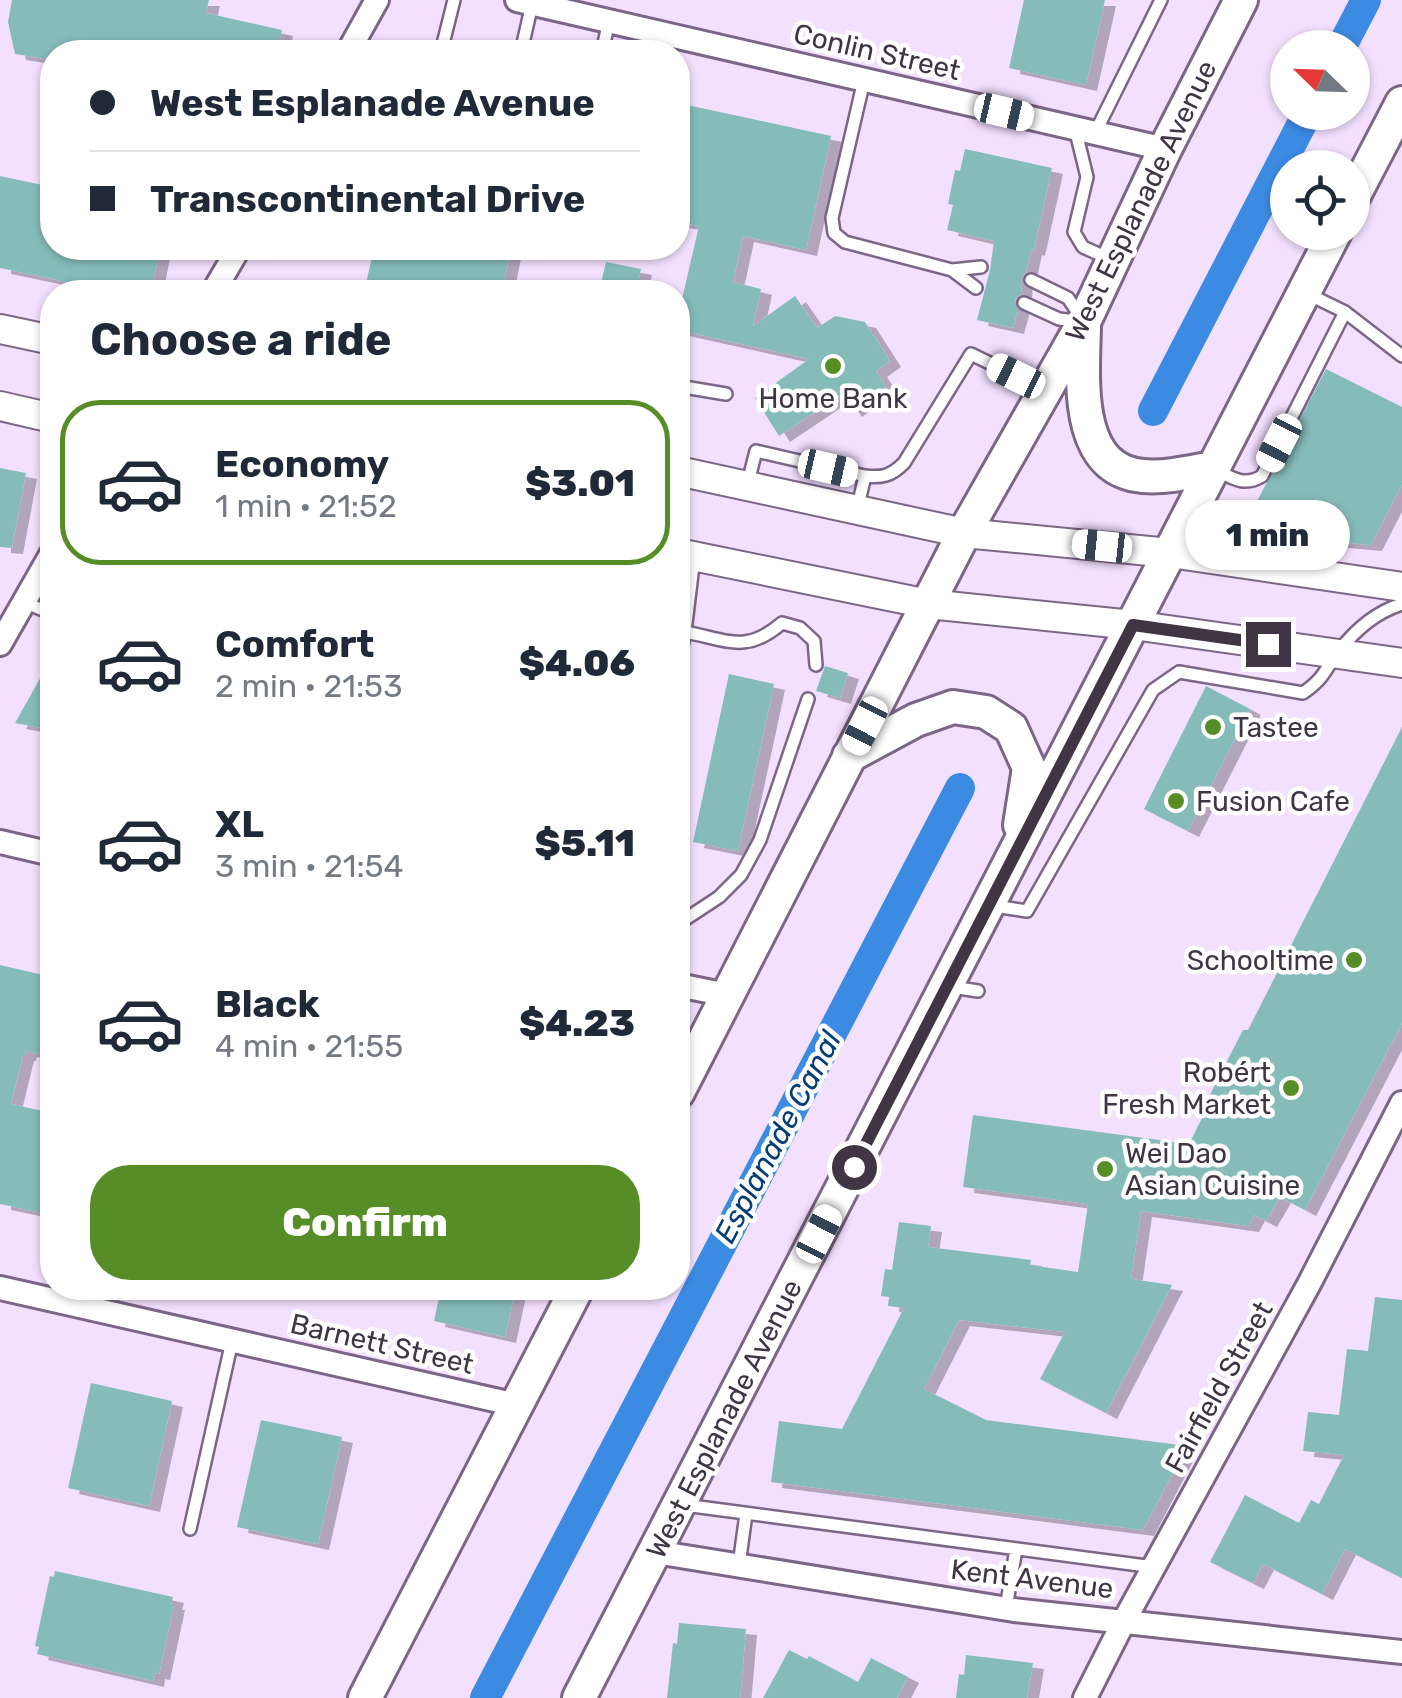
<!DOCTYPE html>
<html lang="en">
<head>
<meta charset="utf-8">
<style>
  :root { --surface:#fff; --page:#f2f2f3; --text:#1f2937; --muted:#747a83; --line:#e0e1e3; --accent:#578d27 }
  body { margin:0; font-family:Rubik,sans-serif; background:var(--page); color:var(--text); height:100vh; display:flex; flex-direction:column; font-size:38px; white-space:nowrap }
  * { box-sizing:border-box; margin:0 }
  p { font-size:32px; color:var(--muted) }
  .icon { flex:none; width:55px; height:55px; fill:none; stroke:currentColor; stroke-width:2; stroke-linecap:round; stroke-linejoin:round }
  .map { position:relative; flex:1; overflow:hidden }
  .drawer { position:absolute; left:40px; top:280px; width:650px; height:1020px; display:flex; flex-direction:column; background:var(--surface); border-radius:40px; box-shadow:0 2px 8px #0004 }
  .drawer>* { flex:none }
  .hud { position:absolute; left:40px; top:40px; width:650px; height:220px; border-radius:40px; box-shadow:0 2px 8px #0004; display:grid; align-content:center; height:220px; padding:0 50px; background:var(--surface) }
  .needle { width:65px; rotate:293deg }
  .controls { position:absolute; left:1270px; top:30px; display:grid; gap:20px }
  .controls a { display:grid; place-items:center; width:100px; height:100px; border-radius:50%; background:var(--surface); box-shadow:0 2px 8px #0004; font-size:50px }
  .end { position:absolute; width:45px; height:45px; margin:-22px; border:12px solid #3f3544; background:#fff; box-shadow:0 0 0 5px #fff }
  .from { border-radius:50% }
  .bubble { position:absolute; height:70px; border-radius:35px; background:var(--surface); box-shadow:0 2px 8px #0004; font-size:32px; font-weight:800; line-height:70px; text-align:center }
  .car { position:absolute; width:30px; height:60px; margin:-30px -15px; border-radius:12px; box-shadow:0 0 8px 2px #0007; background:linear-gradient(#fff 24%,#345 0 40%,#fff 0 76%,#345 0 86%,#fff 0) }
  .hud b { display:flex; align-items:center; gap:35px; height:95px; font-size:38px }
  .hud b+b { border-top:2px solid var(--line) }
  .hud i { width:25px; height:25px; background:var(--text) }
  ul { padding:0; list-style:none }
  li { display:flex; align-items:center; gap:30px; height:165px; margin:0 20px 15px; padding:0 30px; border:5px solid transparent; border-radius:40px }
  li div { flex:1 }
  li b { display:block; font-size:38px }
  li em { font-style:normal; font-weight:800 }
  li.active { border-color:var(--accent) }
  li>.icon { width:90px; height:90px; stroke-width:1.5 }
  h2 { padding:0 50px; font-size:45px; line-height:120px }
  .cta { display:flex; gap:20px; margin-top:auto; padding:20px 50px }
  .cta a { flex:1; height:115px; border-radius:40px; background:var(--accent); color:#fff; font-size:40px; font-weight:800; line-height:115px; text-align:center }
  .map>svg:first-child { display:block }
</style>
</head>
<body>
<div class="map">
<svg width="1402" height="1698" viewBox="0 0 1402 1698">
  <defs>
    <filter id="shadow"><feDropShadow dx="11" dy="6" stdDeviation="0" flood-color="#0004"/></filter>
  </defs>
  <rect width="100%" height="100%" fill="#f3e0fe"/>
  <g fill="none" stroke-linecap="round" stroke-linejoin="round">
    <path stroke="#3c8be3" stroke-width="30" d="M1341,48L1366,0
      M1153,411L1308,112
      M485,1698L960,788"/>
  </g>
  <path fill="#85bcba" filter="url(#shadow)" d="M12,0H209L206,13L282,30L277,52H126L93,45L92,52H52V60L15,54L8,22Z
    M1024,0H1105L1086,85L1009,68Z
    M678,103L831,136L806,250L743,236L733,282L761,289L753,326L795,296L817,328L835,316L865,322L890,361L876,371L886,387L851,411L840,395L779,436L755,398L809,359L678,330V316L699,226L678,222Z
    M965,149L1052,168L1034,250L1031,249L1026,272L1022,277L1021,294L1015,300L1018,310L1013,328L977,320L990,270L994,241L947,230L953,205L948,204L955,170L960,171Z
    M0,176L52,187V248H160L151,292H115L0,268Z
    M374,248H511L504,282L495,280L492,292H364Z
    M606,262L641,269L636,292H599Z
    M1326,369L1402,407V484L1371,545L1327,541L1255,505Z
    M0,468L26,473L12,548L0,547Z
    M52,657V730L15,723Z
    M825,666L848,673L840,698L816,691Z
    M729,674L774,684L738,851L693,842Z
    M1206,686L1250,709L1188,831L1144,809Z
    M1402,727V1023L1305,1210L1280,1197L1266,1221L1254,1215L1248,1226L1141,1211L1131,1279L1172,1285L1106,1413L1040,1379L1065,1332L959,1320L924,1389L986,1420L1187,1446L1143,1530L771,1482L779,1421L842,1429L904,1308L888,1306L889,1297L881,1296L885,1269L892,1270L899,1222L931,1226L928,1247L1031,1260L1030,1265L1078,1272L1088,1204L963,1187L973,1115L1189,1144L1202,1118L1200,1114L1243,1030H1248Z
    M0,965L52,977V1057L26,1051L25,1055H23L11,1104L52,1113V1215L0,1204Z
    M441,1288H498L515,1291L505,1337L434,1321Z
    M1375,1297L1402,1300V1578L1345,1549L1322,1594L1263,1564L1253,1583L1210,1562L1245,1495L1299,1523L1311,1500L1319,1504L1344,1455L1303,1451L1308,1412L1339,1415L1347,1349L1368,1351Z
    M91,1383L172,1401L149,1506L68,1488Z
    M261,1420L342,1437L318,1544L237,1527Z
    M55,1571L173,1597L171,1604H174L159,1674L154,1673L153,1681L37,1654L39,1647L35,1646L50,1576L54,1577Z
    M679,1623L746,1629L740,1698H667L673,1643L677,1644Z
    M789,1650L807,1659L809,1656L858,1682L871,1658L908,1677L897,1698H763Z
    M966,1655L1033,1663L1027,1698H956L959,1674L964,1675Z"/>
  <g fill="none" stroke-linecap="round" stroke-linejoin="round">
    <defs>
      <path id="service" d="M441,52L454,0
        M521,52L532,4
        M602,52L609,21
        M864,80L832,218L834,233L845,242L952,270
        M1075,128L1087,177L1074,232L1083,247L1112,260
        M1095,133L1161,0
        M976,288L952,270L981,267
        M1308,294L1345,312L1402,356
        M1024,303L1059,319L1084,322L1068,298L1031,280
        M678,386L726,394
        M1214,469C1232,478 1244,487 1262,476L1345,312
        M747,486L756,451L865,476C882,478 891,476 904,463L971,354L1043,389
        M857,510L865,476
        M24,602L52,614
        M685,632C728,640 746,654 782,623L800,628L814,641L816,665
        M678,665L685,632L694,557
        M994,906L1027,911L1153,690L1179,672L1303,693C1326,677 1324,670 1339,651C1356,629 1376,612 1402,604
        M678,924L719,897L741,875L760,840L808,699
        M952,987L978,991
        M684,1505L1154,1567
        M190,1529L232,1341
        M739,1565L746,1514
        M1006,1608L1016,1549"/>
      <path id="minor" d="M517,0L1165,149
        M348,52L377,0
        M213,292L239,248
        M0,644L52,553
        M0,842L52,854
        M678,985L727,995
        M0,1288L517,1405
        M655,1552L1014,1610L1402,1652
        M1085,1698L1124,1621L1309,1284L1402,1103"/>
      <path id="tertiary" d="M0,329L52,340
        M0,406L52,418
        M678,471L964,533L1170,553L1402,587
        M678,553L928,604L1133,625L1402,663"/>
      <path id="secondary" d="M1352,199L1402,103
        M1084,326C1083,377 1073,470 1143,476C1166,478 1191,472 1213,468
        M849,756L916,720L953,707L986,712L1011,728L1029,768L1020,825
        M678,1092L964,533L1084,322L1165,149L1241,0
        M365,1698L577,1288
        M579,1698L1335,232"/>
    </defs>
    <use href="#service" stroke="#7c6687" stroke-width="16"/>
    <use href="#minor" stroke="#7c6687" stroke-width="28"/>
    <use href="#tertiary" stroke="#7c6687" stroke-width="32"/>
    <use href="#secondary" stroke="#7c6687" stroke-width="38"/>
    <use href="#service" stroke="#fff" stroke-width="11"/>
    <use href="#minor" stroke="#fff" stroke-width="22"/>
    <use href="#tertiary" stroke="#fff" stroke-width="28"/>
    <use href="#secondary" stroke="#fff" stroke-width="32"/>
  </g>
  <g fill="none" stroke-linecap="round" stroke-linejoin="round">
    <path stroke="#3f3544" stroke-width="12" d="M854,1167L1133,625L1268,644"/>
  </g>
  <g fill="#578d27" stroke="#fff" stroke-width="4">
    <circle cx="833" cy="366" r="10"/>
    <circle cx="1213" cy="727" r="10"/>
    <circle cx="1176" cy="801" r="10"/>
    <circle cx="1354" cy="960" r="10"/>
    <circle cx="1291" cy="1088" r="10"/>
    <circle cx="1105" cy="1169" r="10"/>
  </g>
  <g text-anchor="middle" dominant-baseline="central" stroke-width="9" stroke-linejoin="round" paint-order="stroke">
    <g font-size="28" fill="#3f3544" stroke="#fff">
      <text transform="translate(877 52) rotate(13)">Conlin Street</text>
      <text transform="translate(1141 201) rotate(-64)">West Esplanade Avenue</text>
      <text transform="translate(382 1344) rotate(13)">Barnett Street</text>
      <text transform="translate(1219 1387) rotate(-61)">Fairfield Street</text>
      <text transform="translate(724 1419) rotate(-63)">West Esplanade Avenue</text>
      <text transform="translate(1032 1579) rotate(7)">Kent Avenue</text>
    </g>
    <g font-size="28" fill="#3f3544" stroke="#fff" text-anchor="start">
      <text x="833" y="398" text-anchor="middle">Home Bank</text>
      <text x="1233" y="727">Tastee</text>
      <text x="1196" y="801">Fusion Cafe</text>
      <text x="1334" y="960" text-anchor="end">Schooltime</text>
      <text x="1271" y="1072" text-anchor="end">Robért<tspan x="1271" dy="32">Fresh Market</tspan></text>
      <text x="1125" y="1153">Wei Dao<tspan x="1125" dy="32">Asian Cuisine</tspan></text>
    </g>
    <g font-size="30" font-style="italic" fill="#043e76" stroke="#fff">
      <text transform="translate(778 1137) rotate(-62)">Esplanade Canal</text>
    </g>
  </g>
</svg>
<div class="controls">
<a><svg class="needle" viewBox="-14 -14 28 28"><path d="M0-13l5 13h-10z" fill="#e53935"/><path d="M0 13l5-13h-10z" fill="#747a83"/></svg></a>
<a><svg class="icon" aria-label="locate" viewBox="0 0 24 24"><circle cx="12" cy="12" r="6"/><path d="M12 2v4M12 18v4M2 12h4M18 12h4"/></svg></a>
</div>
<i class="end from" style="left:854px;top:1167px"></i>
<i class="end" style="left:1268px;top:644px"></i>
<div class="bubble" style="left:1185px;top:500px;width:165px">1 min</div>
<i class="car" style="left:1004px;top:112px;rotate:103deg"></i>
<i class="car" style="left:1016px;top:376px;rotate:296deg"></i>
<i class="car" style="left:1279px;top:443px;rotate:207deg"></i>
<i class="car" style="left:828px;top:468px;rotate:103deg"></i>
<i class="car" style="left:1102px;top:546px;rotate:276deg"></i>
<i class="car" style="left:865px;top:726px;rotate:207deg"></i>
<i class="car" style="left:819px;top:1234px;rotate:27deg"></i>
<div class="hud">
<b><i class="from"></i>West Esplanade Avenue</b>
<b><i></i>Transcontinental Drive</b>
</div>
<section class="drawer">
<h2>Choose a ride</h2>
<ul>
<li class="active"><svg class="icon" aria-label="car" viewBox="0 0 24 24"><path d="M5 17H2v-5l4-1 3-4h7l3 4 3 1v5h-3M9 17h6M6 11h13"/><circle cx="7" cy="17" r="2"/><circle cx="17" cy="17" r="2"/></svg><div><b>Economy</b><p>1 min · 21:52</p></div><em>$3.01</em></li>
<li><svg class="icon" aria-label="car" viewBox="0 0 24 24"><path d="M5 17H2v-5l4-1 3-4h7l3 4 3 1v5h-3M9 17h6M6 11h13"/><circle cx="7" cy="17" r="2"/><circle cx="17" cy="17" r="2"/></svg><div><b>Comfort</b><p>2 min · 21:53</p></div><em>$4.06</em></li>
<li><svg class="icon" aria-label="car" viewBox="0 0 24 24"><path d="M5 17H2v-5l4-1 3-4h7l3 4 3 1v5h-3M9 17h6M6 11h13"/><circle cx="7" cy="17" r="2"/><circle cx="17" cy="17" r="2"/></svg><div><b>XL</b><p>3 min · 21:54</p></div><em>$5.11</em></li>
<li><svg class="icon" aria-label="car" viewBox="0 0 24 24"><path d="M5 17H2v-5l4-1 3-4h7l3 4 3 1v5h-3M9 17h6M6 11h13"/><circle cx="7" cy="17" r="2"/><circle cx="17" cy="17" r="2"/></svg><div><b>Black</b><p>4 min · 21:55</p></div><em>$4.23</em></li>
</ul>
<div class="cta"><a>Confirm</a></div>
</section>
</div>
</body>
</html>
